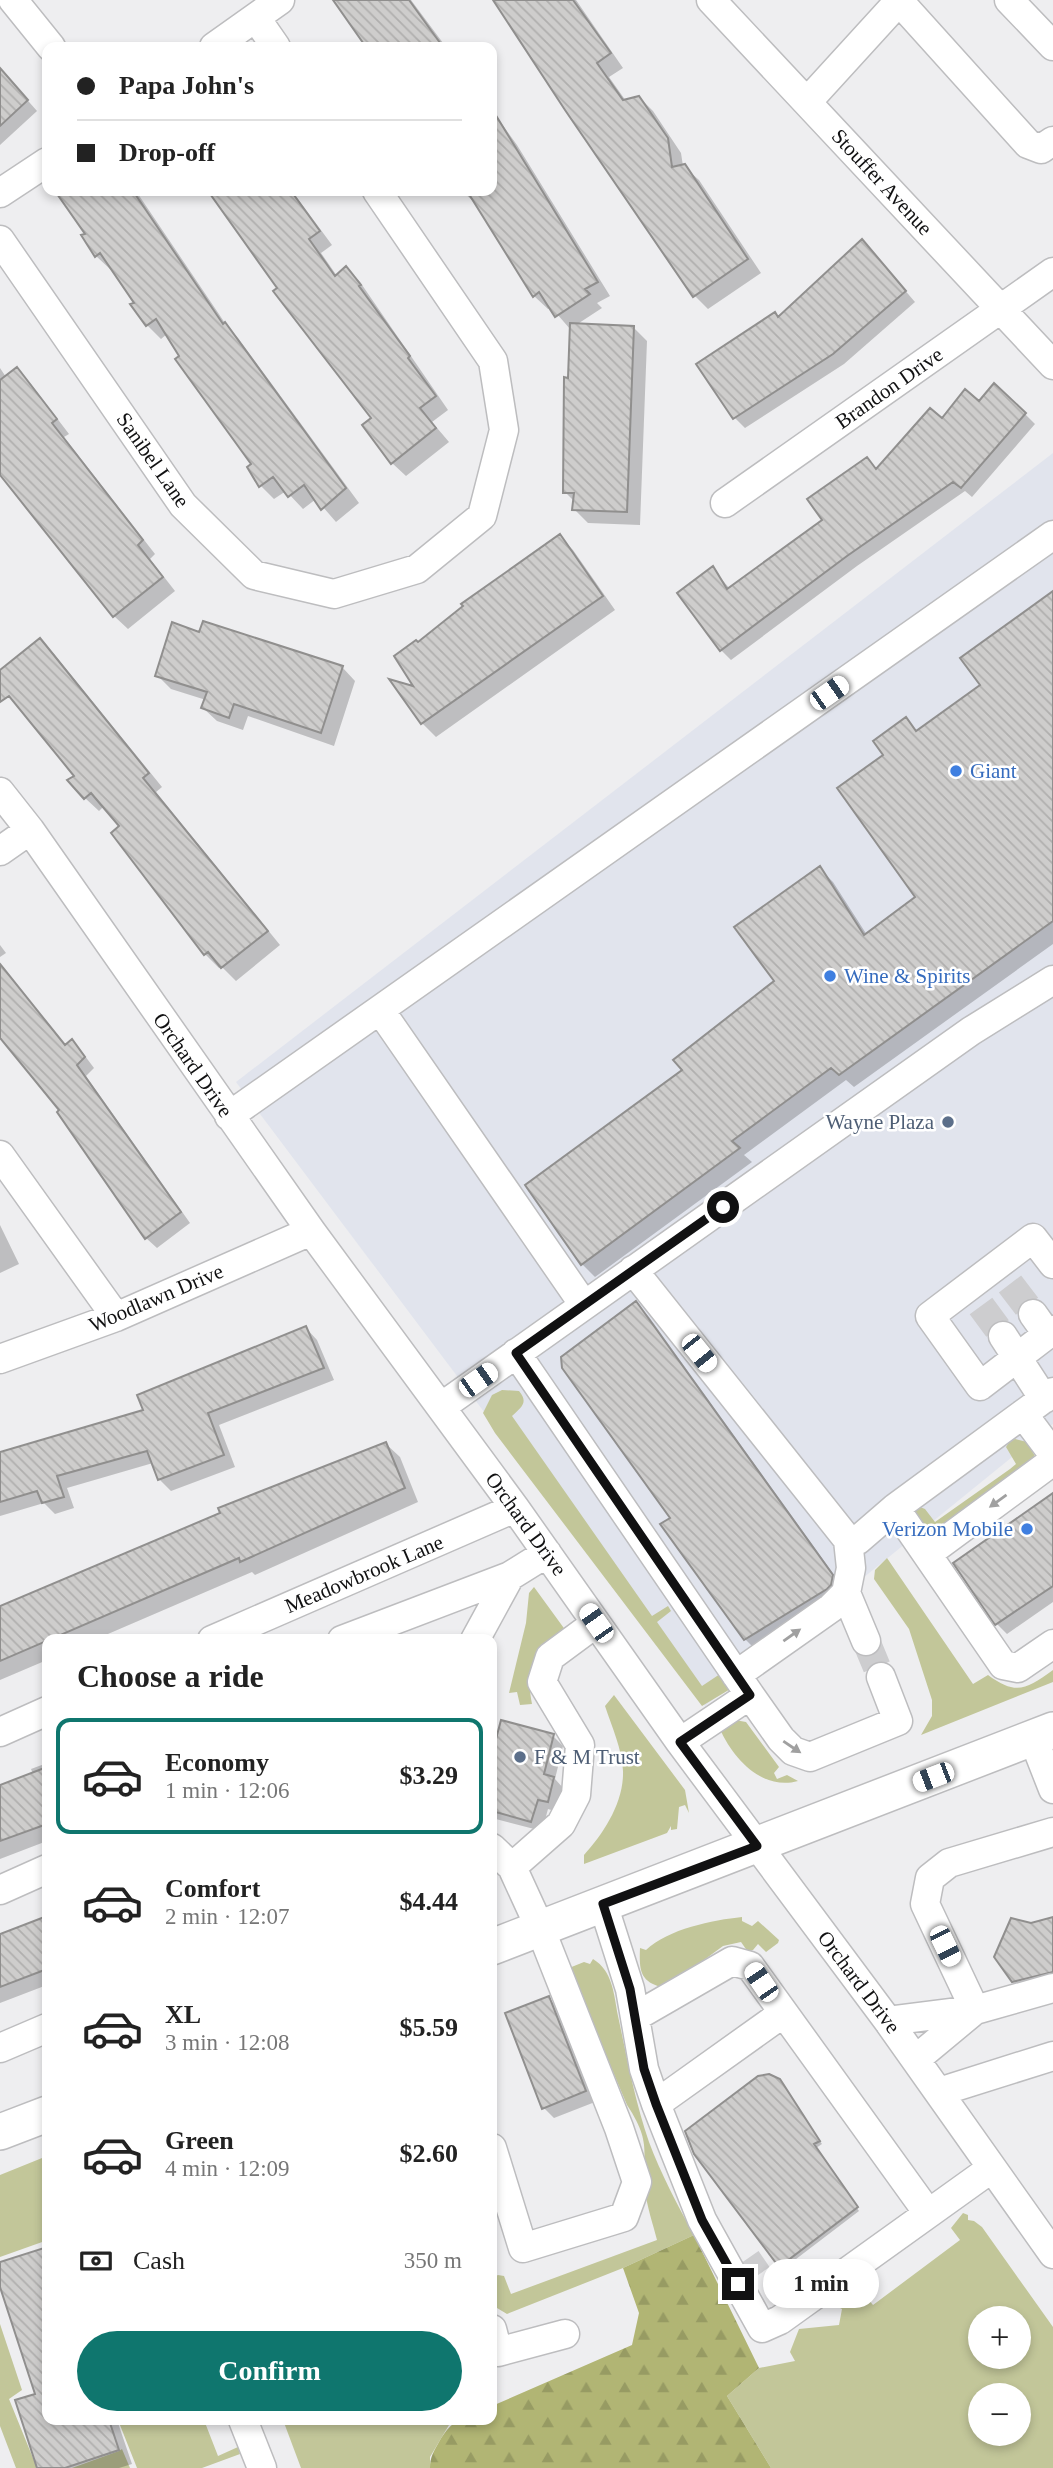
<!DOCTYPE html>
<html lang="en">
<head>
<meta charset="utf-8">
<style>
  :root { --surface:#fff; --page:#f2f2f2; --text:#222; --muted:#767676; --line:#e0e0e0; --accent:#0f766e }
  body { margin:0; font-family:Georgia,serif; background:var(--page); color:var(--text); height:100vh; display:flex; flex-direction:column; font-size:26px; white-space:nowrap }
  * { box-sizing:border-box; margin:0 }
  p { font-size:23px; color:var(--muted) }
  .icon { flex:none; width:38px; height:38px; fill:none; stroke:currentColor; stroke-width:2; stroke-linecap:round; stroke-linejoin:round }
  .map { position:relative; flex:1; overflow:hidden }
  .details { position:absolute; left:42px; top:1634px; width:455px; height:791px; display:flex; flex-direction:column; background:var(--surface); border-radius:14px; box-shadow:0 4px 10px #0003 }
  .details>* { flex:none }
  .hud { position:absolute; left:42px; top:42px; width:455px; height:154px; border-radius:14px; box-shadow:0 4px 10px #0003; display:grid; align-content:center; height:154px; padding:0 35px; background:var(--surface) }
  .buttons { position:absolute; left:968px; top:2306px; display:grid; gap:14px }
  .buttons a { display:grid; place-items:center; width:63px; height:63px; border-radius:50%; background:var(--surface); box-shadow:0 4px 10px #0003; font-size:35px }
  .end { position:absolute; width:32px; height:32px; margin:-16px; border:9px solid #111112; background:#fff; box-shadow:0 0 0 4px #fff }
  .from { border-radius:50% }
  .bubble { position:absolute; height:49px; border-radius:24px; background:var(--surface); box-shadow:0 4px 10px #0003; font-size:23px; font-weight:600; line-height:49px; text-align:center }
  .car { position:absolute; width:21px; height:42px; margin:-21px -10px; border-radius:9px; box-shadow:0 0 5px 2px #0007; background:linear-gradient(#fff 24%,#345 0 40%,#fff 0 76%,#345 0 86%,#fff 0) }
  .hud b { display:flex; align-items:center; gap:24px; height:66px; font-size:26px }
  .hud b+b { border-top:2px solid var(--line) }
  .hud i { width:18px; height:18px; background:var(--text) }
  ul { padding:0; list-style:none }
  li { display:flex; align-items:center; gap:21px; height:116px; margin:0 14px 10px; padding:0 21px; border:4px solid transparent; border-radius:14px }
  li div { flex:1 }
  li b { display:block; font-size:26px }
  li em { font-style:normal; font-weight:600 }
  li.selected { border-color:var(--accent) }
  li>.icon { width:63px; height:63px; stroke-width:1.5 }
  h2 { padding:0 35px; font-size:32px; line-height:84px }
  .pay { display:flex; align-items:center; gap:18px; height:77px; padding:0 35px; font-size:26px }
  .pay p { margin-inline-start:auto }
  .button { display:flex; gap:14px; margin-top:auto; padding:14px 35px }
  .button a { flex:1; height:80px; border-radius:42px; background:var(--accent); color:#fff; font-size:28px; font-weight:600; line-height:80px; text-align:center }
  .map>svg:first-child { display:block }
</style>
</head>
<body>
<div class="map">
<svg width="1053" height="2468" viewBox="0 0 1053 2468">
  <defs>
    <pattern id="forest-firs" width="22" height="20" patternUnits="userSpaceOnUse" patternTransform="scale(1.75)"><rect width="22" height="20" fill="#b1b574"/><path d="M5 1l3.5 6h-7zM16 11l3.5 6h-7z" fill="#979b63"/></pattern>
    <pattern id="building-back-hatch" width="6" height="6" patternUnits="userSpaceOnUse" patternTransform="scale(1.75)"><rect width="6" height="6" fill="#cecdcc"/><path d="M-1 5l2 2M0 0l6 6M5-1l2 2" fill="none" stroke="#b0afae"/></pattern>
  </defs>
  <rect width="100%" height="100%" fill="#eeeef0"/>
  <path fill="#e1e4ed" d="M1053,453V1424L705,1706L236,1082Z"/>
  <path fill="#c2c699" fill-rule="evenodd" d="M502,1390L519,1391C529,1403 521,1407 512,1416L652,1616L668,1606L671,1611L657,1622L702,1686L723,1672L732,1688L702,1706L495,1433L483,1413L492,1395Z
    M1015,1439L1027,1442L1036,1458L933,1535L930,1534L915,1512L920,1507L925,1509L935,1522L1010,1469L1016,1464L1006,1447L1010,1441Z
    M887,1558L973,1684L988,1675C1017,1696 1026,1689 1053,1670V1682L921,1735L932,1716V1700L909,1629L874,1579L875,1570Z
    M534,1587L566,1631C541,1657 524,1664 532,1704L520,1705L517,1692L509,1693L526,1623L529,1593Z
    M614,1695L685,1790L689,1813L685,1805L679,1807L677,1829L671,1830V1826L667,1833L584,1864V1855C604,1833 624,1802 623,1771C622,1749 612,1727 605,1706Z
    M735,1720L746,1722L779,1767L774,1773L777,1779L787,1775L798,1781C763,1791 733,1759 720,1729Z
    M742,1917V1921L752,1926L758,1921L779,1940L778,1943L766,1952L758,1944L753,1950L748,1952L741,1942L723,1946L666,1988C640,1983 639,1971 640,1948L646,1950C668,1929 713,1920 742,1917Z
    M593,1959C613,1971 614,1995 618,2016C627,2058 635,2101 649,2142C661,2174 677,2204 694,2235L623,2268L507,2314L492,2305V2278L498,2275L504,2276L511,2294L657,2240C653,2224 647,2207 645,2190C642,2150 652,2143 627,2105L569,1968L584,1962L590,1964Z
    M47,2156V2230L45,2241L0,2257V2175Z
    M963,2213L968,2215V2220L974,2221L982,2227L1053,2327V2468H771L727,2396L759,2368L795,2361L790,2352L799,2329L839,2325L842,2309L834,2305L855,2291L863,2293L873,2305L960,2240L951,2228ZM980,2319H1018V2357H980ZM980,2396H1018V2434H980Z
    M0,2324L22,2390L9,2399L37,2468H16L0,2426Z
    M118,2420H204L218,2456L238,2447L240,2454L202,2468H137Z
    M283,2420H459L449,2425L430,2457V2468H301Z
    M122,2449L130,2468H72L119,2451Z"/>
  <path fill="url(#forest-firs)" d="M694,2235L759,2368L727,2396L771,2468H430C430,2457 434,2451 439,2442C455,2414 463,2420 492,2420V2406L632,2345L639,2313L623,2268Z"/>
  <path fill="#0003" d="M344,0H411L446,47H365Z
    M495,0H576L623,68L609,77L626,101L639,97L653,111L681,153L683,166L699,180L761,273L708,309L694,295Z
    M0,69L37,111L0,145Z
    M492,110L517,145L610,296L597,303L602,308L576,325L633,327L647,341L640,525L588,523L574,509L575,502L565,492L572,328L570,329L551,307L548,309L534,296L476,202H474L462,191H492Z
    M70,191H136L229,329L238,338L359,503L336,522L316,499L303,509L286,491L274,499L261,486L249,468L254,465L167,334L161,339L147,325L133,305L137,304L112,267L110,269L96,256L88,235L61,197Z
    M210,191H291L295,195L332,245L321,253L337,276L346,269L360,282L448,410L432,422L449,442L406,476L392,463L373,418Z
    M872,252L915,302L844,364L745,428L735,418L779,318Z
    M0,368L6,377L17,369L30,383L69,434L64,437L155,554L150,559L175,591L128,629L114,616L0,463Z
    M979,403L1025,414L1035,424L972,497L965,491L857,566L731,660L721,650L713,569L730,589L824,520L867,459L877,470L942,420Z
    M559,536L573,550L615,610L436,737L422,723L417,689L418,644Z
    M1053,593V944L854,1087L846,1080L744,1155L752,1162L595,1277L582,1264L684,1070L776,982L819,868L833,882L867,935L917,897L886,755L906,720L918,732L983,685Z
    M200,634L342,667L355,681L334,746L248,716L243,730L217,721L203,708L206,700L171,689L157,675Z
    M40,640L54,654L162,787L156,792L280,945L236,981L221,966L219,968L205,954L122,827L104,806L99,811L85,798L76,776L0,685V672Z
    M0,945L6,953L0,957Z
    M0,965L66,1047L72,1042L82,1052L94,1068L86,1076L190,1223L157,1248L146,1238L62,1111L0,1035Z
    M0,1225L19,1264L0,1273Z
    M636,1304L649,1317L845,1590L759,1653L745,1639L663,1525L672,1518Z
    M306,1328L317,1340L334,1380L219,1425L235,1467L171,1491L160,1480L153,1463L67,1488L74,1508L55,1514L44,1503L0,1516V1453L145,1411Z
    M386,1444L400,1457L418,1502L255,1575L252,1572L94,1640H47V1660L0,1680V1608Z
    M1053,1495V1602L1007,1634L997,1624Z
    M553,1736L563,1746L555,1779L564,1789L558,1812L548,1809L542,1831L492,1818V1740L497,1742Z
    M47,1763V1841L0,1859V1787L33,1774L31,1769Z
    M47,1918V1985L0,2003V1936Z
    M1053,1919V1984L1024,1992L1013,1981L1031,1925Z
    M549,1998L559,2009L595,2102L554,2118L544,2108Z
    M782,2084L822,2144L816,2148L859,2211L783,2269L695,2153Z
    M47,2248V2420H117L132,2464L119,2468H39L37,2395L0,2281V2264Z"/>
  <path fill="url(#building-back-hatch)" stroke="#908f8e" stroke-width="2" d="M333,0H409L443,47H366Z
    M493,0H573L611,53L597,63L623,100L639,96L668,138L672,167L685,164L748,259L693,297L565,110Z
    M0,68L28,100L0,126Z
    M492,109L598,282L585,289L590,294L555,317L539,292L533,297L467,191H492Z
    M55,191H133L223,324L225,322L346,488L321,510L304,485L288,497L273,477L259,487L247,467L251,464L175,359L179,356L156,319L146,326L130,304L134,303L100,253L95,257L81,235L85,234Z
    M208,191H291L320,231L309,239L335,276L346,266L361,285L359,286L410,356L408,358L436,396L420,408L436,428L391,464L362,425L371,418L273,291L277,288Z
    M862,239L906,291L833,354L733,419L696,364L775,312L778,317Z
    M570,323L634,326L627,512L572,510L574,493H563L564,377L568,378Z
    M17,367L57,419L52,423L143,540L138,545L163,577L113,617L0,475V380Z
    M994,383L1026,413L961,488L953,482L847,556L720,651L677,593L713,566L727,589L822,520L807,499L867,457L876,469L930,408L942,418L965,389L979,401Z
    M560,534L603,596L421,724L389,679L413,686L394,656L416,640L418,642L463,606L461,604Z
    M1053,591V921L839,1075L831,1068L732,1141L740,1148L581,1265L525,1185L682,1070L673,1060L774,981L734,927L820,866L864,935L915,897L837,788L883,755L873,741L906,717L916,731L980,685L960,658Z
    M203,621L343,666L321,733L234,704L229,718L201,708L207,692L155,676L172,622L199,632Z
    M40,638L149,773L143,778L268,931L221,968L208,952L204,955L111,833L119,826L91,793L84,799L67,780L74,776L9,696L0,702V670Z
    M0,964L65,1045L72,1039L85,1057L77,1065L181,1212L145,1239L57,1112L59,1110L0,1038Z
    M636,1301L833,1575L831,1585L827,1589L744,1640L660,1524L670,1518L562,1368L561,1357Z
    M306,1326L324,1368L208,1413L224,1455L158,1480L147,1451L57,1476L64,1497L42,1503L37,1491L0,1502V1452L143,1410L137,1395Z
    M386,1442L405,1488L240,1562L239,1558L0,1661V1606L220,1513L218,1508Z
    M1053,1493V1586L995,1625L953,1563Z
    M501,1720L554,1734L544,1774L554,1777L548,1802L538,1800L531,1822L492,1811V1738L496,1739Z
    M47,1767V1824L0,1841V1785Z
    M47,1916V1969L0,1987V1934Z
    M1053,1917V1972L1012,1982L994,1957L1011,1918L1031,1923Z
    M549,1996L586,2091L542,2109L505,2013Z
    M769,2074L780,2079L820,2141L814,2144L858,2207L779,2267L694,2154L685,2131L758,2076Z
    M47,2247V2420H109L119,2450L65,2468H37L15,2400L35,2394L0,2287V2262Z"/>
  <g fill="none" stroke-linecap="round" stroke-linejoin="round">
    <path stroke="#cdcdcf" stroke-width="28" stroke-dasharray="28 14" stroke-linecap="butt" d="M1010,1284L1033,1314
      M981,1306L1003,1336
      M866,1641L881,1677
      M747,2259L758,2275"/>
    <defs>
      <path id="minor" d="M13,0L51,47
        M711,0L1053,365
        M1009,0L1053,46
        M899,1L1028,144L1041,149L1053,141
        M256,18L276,47
        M214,47L280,0
        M807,102L900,0
        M0,193L47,162
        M0,240L183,505L254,575L334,594L417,569L482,516L504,430L493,361L377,191
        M725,503L1053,272
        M0,792L30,830L311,1231L515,1508L680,1742L888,2021L1053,2254
        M0,851L30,830
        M380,1010L584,1305
        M229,1116L1053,535
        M0,1155L116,1317
        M1053,1264L1033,1238L930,1316L980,1386L1053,1330
        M633,1270L848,1540H858L895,1508L1053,1392
        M1033,1314L1048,1335
        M1003,1336L1044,1399
        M516,1353L750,1695L680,1742
        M0,1359L116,1317L311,1231
        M441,1407L971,1031L1053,980
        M1023,1414L1053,1454
        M895,1508L1003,1665L1018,1668L1053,1644
        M927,1554L1053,1461
        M846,1593L866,1641
        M212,1640L515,1508
        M342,1640L510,1576
        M475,1640L510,1576L547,1553
        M736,1675L831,1608L846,1593L851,1568L848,1540
        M750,1695L781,1739L793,1751L810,1757L898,1721L881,1677
        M0,1732L47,1711
        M1033,1738L1053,1789
        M492,1848L512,1867L540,1928L619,2128L637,2182L624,2217L523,2248L492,2148
        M512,1867L561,1824L576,1795L580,1745L542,1682L550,1657L596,1623
        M0,1890L47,1869
        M603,1904L630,1989L644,2069L656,2104L702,2220L762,2328L780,2320L992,2168
        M975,2010L925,1904L930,1878L949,1863L1053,1832
        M635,2017L732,1961L750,1966L928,2213
        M888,2021L975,2010L1053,1988
        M0,2048L47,2028
        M916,2059L975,2010
        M939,2092L1053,2056
        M656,2104L782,2014
        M492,2329L498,2352L565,2334
        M243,2420L262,2468"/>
      <path id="major" d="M492,1947L1053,1730
        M0,2132L47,2114"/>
    </defs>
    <use href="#minor" stroke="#bdbdbf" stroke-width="31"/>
    <use href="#major" stroke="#bdbdbf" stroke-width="38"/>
    <use href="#minor" stroke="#fff" stroke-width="28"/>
    <use href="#major" stroke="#fff" stroke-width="35"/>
  </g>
  <defs><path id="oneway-solid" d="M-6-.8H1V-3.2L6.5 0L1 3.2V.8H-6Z" transform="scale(1.75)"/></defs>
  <g fill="#a0a0a0">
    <use href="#oneway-solid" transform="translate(998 1501) rotate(144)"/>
    <use href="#oneway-solid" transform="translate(792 1635) rotate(-35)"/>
    <use href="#oneway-solid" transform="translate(792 1747) rotate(34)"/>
  </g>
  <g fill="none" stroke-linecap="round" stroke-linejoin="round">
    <path stroke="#111112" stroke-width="9" d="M723,1207L516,1353L750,1695L680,1742L757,1846L603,1904L630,1989L644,2069L656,2104L702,2220L738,2284"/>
  </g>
  <g fill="#3f7fe0" stroke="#fff" stroke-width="2.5">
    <circle cx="956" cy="771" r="7"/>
    <circle cx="830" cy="976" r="7"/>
    <circle cx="1027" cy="1529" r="7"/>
  </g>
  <g fill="#5c6f8a" stroke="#fff" stroke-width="2.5">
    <circle cx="948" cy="1122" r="7"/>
    <circle cx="520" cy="1757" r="7"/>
  </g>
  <g text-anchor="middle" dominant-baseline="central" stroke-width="5" stroke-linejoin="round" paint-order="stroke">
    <g font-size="21" fill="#111112" stroke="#fff">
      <text transform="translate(882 182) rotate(47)">Stouffer Avenue</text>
      <text transform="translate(889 388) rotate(-35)">Brandon Drive</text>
      <text transform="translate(153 460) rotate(55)">Sanibel Lane</text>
      <text transform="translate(193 1065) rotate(55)">Orchard Drive</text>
      <text transform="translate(156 1298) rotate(-23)">Woodlawn Drive</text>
      <text transform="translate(526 1524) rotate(54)">Orchard Drive</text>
      <text transform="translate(364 1574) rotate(-23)">Meadowbrook Lane</text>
      <text transform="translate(859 1982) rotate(53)">Orchard Drive</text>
    </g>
    <g font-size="21" fill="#366cbe" stroke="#fff" text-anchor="start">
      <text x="970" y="771">Giant</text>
      <text x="844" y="976">Wine &amp; Spirits</text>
      <text x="1013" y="1529" text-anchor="end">Verizon Mobile</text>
    </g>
    <g font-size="21" fill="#4e5e75" stroke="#fff" text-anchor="end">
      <text x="934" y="1122">Wayne Plaza</text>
      <text x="534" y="1757" text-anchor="start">F &amp; M Trust</text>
    </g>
  </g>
</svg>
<div class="buttons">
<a>+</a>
<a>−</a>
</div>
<i class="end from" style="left:723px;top:1207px"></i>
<i class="end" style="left:738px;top:2284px"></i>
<div class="bubble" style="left:763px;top:2259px;width:116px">1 min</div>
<i class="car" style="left:829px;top:693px;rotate:55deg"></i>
<i class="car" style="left:699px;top:1353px;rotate:141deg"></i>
<i class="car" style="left:478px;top:1380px;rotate:55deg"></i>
<i class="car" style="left:596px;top:1623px;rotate:325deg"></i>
<i class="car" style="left:933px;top:1777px;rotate:249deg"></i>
<i class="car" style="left:945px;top:1946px;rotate:154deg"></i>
<i class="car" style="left:761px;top:1982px;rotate:326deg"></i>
<div class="hud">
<b><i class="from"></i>Papa John's</b>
<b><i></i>Drop-off</b>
</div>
<section class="details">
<h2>Choose a ride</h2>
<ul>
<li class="selected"><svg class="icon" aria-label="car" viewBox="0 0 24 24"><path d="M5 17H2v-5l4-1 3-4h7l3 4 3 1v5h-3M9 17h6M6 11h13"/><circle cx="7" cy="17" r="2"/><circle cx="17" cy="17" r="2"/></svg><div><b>Economy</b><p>1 min · 12:06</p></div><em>$3.29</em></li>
<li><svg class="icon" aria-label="car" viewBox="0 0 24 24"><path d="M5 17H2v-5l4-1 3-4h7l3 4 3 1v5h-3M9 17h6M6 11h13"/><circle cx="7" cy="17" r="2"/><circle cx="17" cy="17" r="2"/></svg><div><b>Comfort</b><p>2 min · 12:07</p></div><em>$4.44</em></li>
<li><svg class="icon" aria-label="car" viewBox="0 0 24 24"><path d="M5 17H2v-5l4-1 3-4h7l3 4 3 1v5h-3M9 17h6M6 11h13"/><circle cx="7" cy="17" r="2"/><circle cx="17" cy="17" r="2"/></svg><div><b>XL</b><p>3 min · 12:08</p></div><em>$5.59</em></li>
<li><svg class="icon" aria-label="car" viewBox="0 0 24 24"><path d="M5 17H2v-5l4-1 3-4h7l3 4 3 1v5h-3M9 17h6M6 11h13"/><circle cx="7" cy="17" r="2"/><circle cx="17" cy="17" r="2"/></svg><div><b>Green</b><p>4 min · 12:09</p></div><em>$2.60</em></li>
</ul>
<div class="pay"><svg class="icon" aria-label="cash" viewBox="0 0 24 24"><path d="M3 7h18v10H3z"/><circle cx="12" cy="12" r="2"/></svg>Cash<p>350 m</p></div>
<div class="button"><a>Confirm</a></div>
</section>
</div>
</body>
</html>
